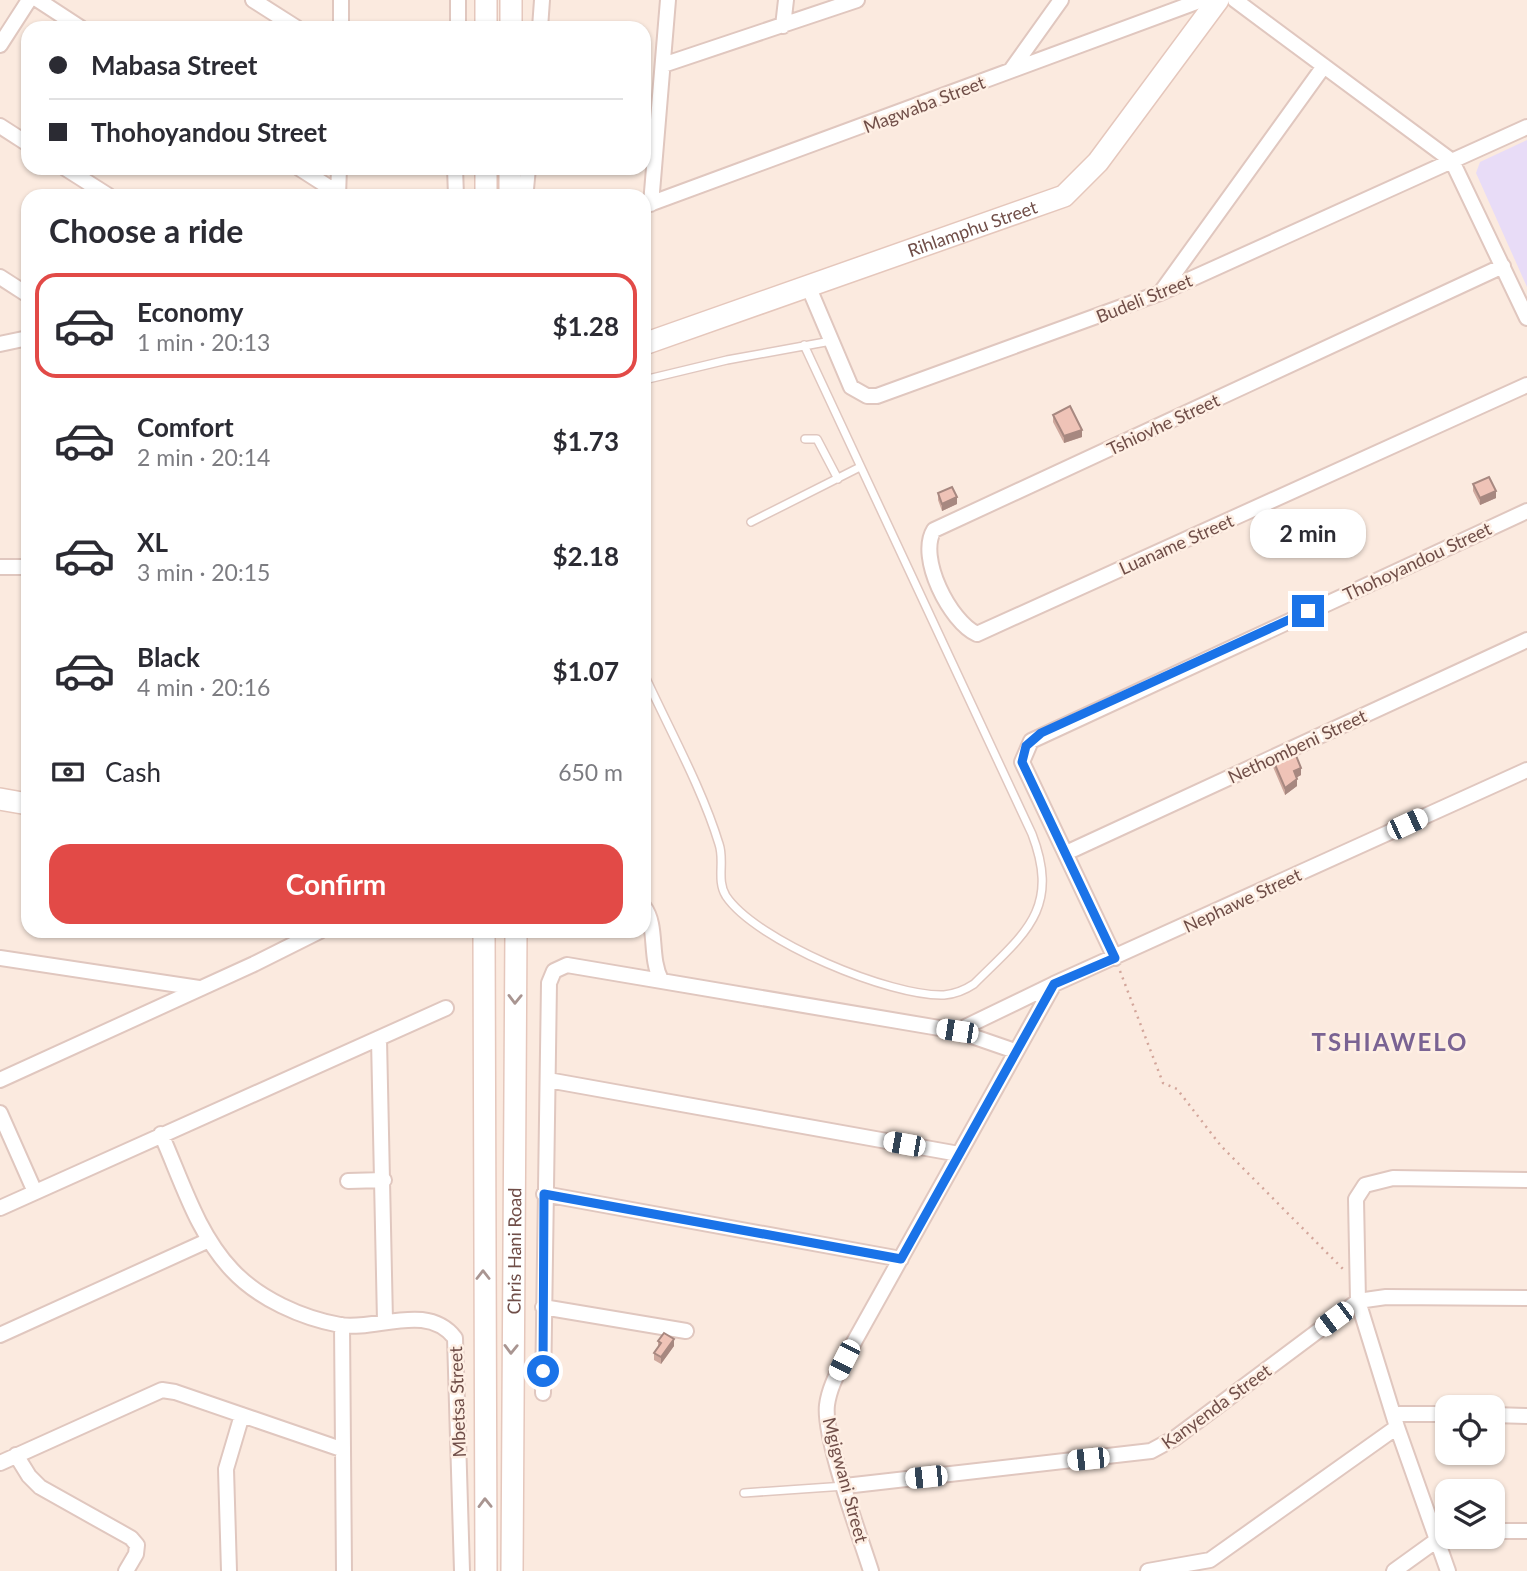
<!DOCTYPE html>
<html lang="en">
<head>
<meta charset="utf-8">
<style>
  :root { --surface:#fff; --page:#f7f7f7; --text:#2b2b33; --muted:#7c7c81; --line:#e1e1e2; --accent:#e24a47 }
  body { margin:0; font-family:Lato,sans-serif; background:var(--page); color:var(--text); height:100vh; display:flex; flex-direction:column; font-size:26px; white-space:nowrap }
  * { box-sizing:border-box; margin:0 }
  p { font-size:23px; color:var(--muted) }
  .icon { flex:none; width:38px; height:38px; fill:none; stroke:currentColor; stroke-width:2; stroke-linecap:round; stroke-linejoin:round }
  .map { position:relative; flex:1; overflow:hidden }
  .sheet { position:absolute; left:21px; top:189px; width:630px; height:749px; display:flex; flex-direction:column; background:var(--surface); border-radius:21px; box-shadow:0 2px 5px #0004 }
  .sheet>* { flex:none }
  .guide { position:absolute; left:21px; top:21px; width:630px; height:154px; border-radius:21px; box-shadow:0 2px 5px #0004; display:grid; align-content:center; height:154px; padding:0 28px; background:var(--surface) }
  .fabs { position:absolute; left:1435px; top:1395px; display:grid; gap:14px }
  .fabs a { display:grid; place-items:center; width:70px; height:70px; border-radius:14px; background:var(--surface); box-shadow:0 2px 5px #0004; font-size:35px }
  .end { position:absolute; width:32px; height:32px; margin:-16px; border:9px solid #1a73e8; background:#fff; box-shadow:0 0 0 4px #fff }
  .from { border-radius:50% }
  .bubble { position:absolute; height:49px; border-radius:21px; background:var(--surface); box-shadow:0 2px 5px #0004; font-size:23px; font-weight:700; line-height:49px; text-align:center }
  .car { position:absolute; width:21px; height:42px; margin:-21px -10px; border-radius:9px; box-shadow:0 0 5px 2px #0007; background:linear-gradient(#fff 24%,#345 0 40%,#fff 0 76%,#345 0 86%,#fff 0) }
  .guide b { display:flex; align-items:center; gap:24px; height:66px; font-size:26px }
  .guide b+b { border-top:2px solid var(--line) }
  .guide i { width:18px; height:18px; background:var(--text) }
  ul { padding:0; list-style:none }
  li { display:flex; align-items:center; gap:21px; height:105px; margin:0 14px 10px; padding:0 14px; border:4px solid transparent; border-radius:21px }
  li div { flex:1 }
  li b { display:block; font-size:26px }
  li em { font-style:normal; font-weight:700 }
  li.selected { border-color:var(--accent) }
  li>.icon { width:63px; height:63px; stroke-width:1.5 }
  h2 { padding:0 28px; font-size:32px; line-height:84px }
  .pay { display:flex; align-items:center; gap:18px; height:77px; padding:0 28px; font-size:26px }
  .pay p { margin-inline-start:auto }
  .cta { display:flex; gap:14px; margin-top:auto; padding:14px 28px }
  .cta a { flex:1; height:80px; border-radius:21px; background:var(--accent); color:#fff; font-size:28px; font-weight:700; line-height:80px; text-align:center }
  .map>svg:first-child { display:block }
</style>
</head>
<body>
<div class="map">
<svg width="1527" height="1571" viewBox="0 0 1527 1571">
  <rect width="100%" height="100%" fill="#fbeadf"/>
  <path fill="#e8dcf7" d="M1527,140V287L1476,173L1480,162Z"/>
  <g fill="none" stroke-linecap="round" stroke-linejoin="round">
    <defs>
      <path id="lane" d="M644,380L727,360L831,341
        M805,439H817L838,479
        M751,522L860,467
        M644,674C669,729 702,788 719,844C725,861 716,880 726,896C756,941 891,997 944,995C955,994 965,990 974,984C1024,934 1061,910 1032,834L804,345
        M744,1493L845,1486"/>
      <path id="street" d="M38,0L81,28
        M253,0L297,28
        M1235,0L1452,161L1527,318
        M783,26L786,0
        M341,28V0
        M458,28V0
        M540,28L542,0
        M0,45L29,0
        M663,65L857,0
        M1011,70L1061,0
        M0,126L28,144
        M65,168L109,196
        M299,168L338,193
        M455,168L456,196
        M526,189L528,168
        M338,196L339,168
        M651,204L668,0
        M644,206L1202,0
        M1503,266L934,530C917,557 950,622 977,634L1527,385
        M0,277L28,295
        M809,288L851,387L867,396H877L1160,293L1527,127
        M1161,292L1324,66
        M0,344L28,338
        M0,567H28
        M1066,853L1527,640
        M644,907C658,926 649,957 661,980
        M0,958L199,988
        M1115,958L1022,762L1031,741L1527,511
        M957,1031L1054,984L1527,770
        M379,1039L385,1321
        M0,1080L254,964L320,931
        M548,1080L959,1154
        M0,1113L35,1192
        M161,1134C182,1181 197,1233 232,1270C259,1299 302,1318 340,1325C377,1331 427,1302 455,1338L462,1571
        M348,1181L384,1180
        M544,1194L901,1259
        M0,1208L446,1008
        M543,1307L686,1331
        M342,1325L344,1571
        M0,1335L207,1241
        M543,1393L549,983L554,971L567,965L957,1031L1015,1051
        M1394,1414H1447
        M1493,1415L1527,1416
        M16,1455L29,1476L40,1487L131,1538L137,1545L136,1554L126,1571
        M0,1463L162,1390L175,1392L341,1449
        M845,1486L1151,1451L1175,1438L1358,1301L1386,1297L1527,1298
        M1493,1531H1527
        M229,1571L226,1469L242,1415
        M871,1571C860,1536 823,1437 827,1405C829,1389 837,1374 844,1360L1054,984
        M1148,1571L1210,1560L1397,1427
        M1394,1571L1437,1540L1447,1536
        M1448,1571L1397,1427L1358,1301L1356,1199L1365,1185L1393,1178L1527,1180"/>
      <g id="secondary">
        <path d="M486,0V28"/>
        <path d="M511,28V0"/>
        <path d="M486,168V196"/>
        <path d="M510,196V168"/>
        <path id="s1" d="M644,344L1064,196L1098,162L1218,0"/>
        <path d="M0,799L28,804"/>
        <path d="M484,931L486,1571"/>
        <path id="s2" d="M512,1571L516,931"/>
      </g>
    </defs>
    <use href="#lane" stroke="#e0c7bf" stroke-width="10"/>
    <use href="#street" stroke="#e0c7bf" stroke-width="18"/>
    <use href="#secondary" stroke="#e5c7bc" stroke-width="24"/>
    <path stroke="#d3a69b" stroke-width="2.5" stroke-dasharray="2 5" stroke-linecap="butt" d="M1120,971L1163,1083L1177,1089L1221,1146L1344,1270"/>
    <use href="#lane" stroke="#fff" stroke-width="7"/>
    <use href="#street" stroke="#fff" stroke-width="14"/>
    <use href="#secondary" stroke="#fff" stroke-width="21"/>
  </g>
  <path fill="#cea89d" d="M1053,415L1082,437L1064,443L1053,422Z
    M1473,484L1496,498L1480,505L1473,491Z
    M938,493L957,504L942,511L938,500Z
    M1273,760L1301,775L1297,777V786L1285,795L1273,767Z
    M658,1341L674,1346L661,1364L654,1360V1353L658,1348Z"/>
  <path fill="#a78880" d="M1082,430V437L1064,443V436Z
    M1496,491V498L1480,505V498Z
    M957,497V504L942,511V504Z
    M1301,768V775L1294,779V771Z
    M1297,779V786L1285,795V788Z
    M674,1339V1346L661,1364V1357Z"/>
  <path fill="#efc3b7" stroke="#a78880" stroke-width="2" d="M1070,406L1082,430L1064,436L1053,415Z
    M1489,477L1496,491L1480,498L1473,484Z
    M952,487L957,497L942,504L938,493Z
    M1293,748L1301,768L1294,771L1297,779L1285,788L1273,760Z
    M664,1333L674,1339L661,1357L654,1353L661,1343L658,1341Z"/>
  <defs><path id="oneway-chevron" d="M-2-3.5L2.5 0L-2 3.5" fill="none" stroke-width="1.6" stroke-linecap="round" stroke-linejoin="round" transform="scale(1.75)"/></defs>
  <g stroke="#a99591">
    <use href="#oneway-chevron" transform="translate(515 999) rotate(91)"/>
    <use href="#oneway-chevron" transform="translate(483 1275) rotate(-90)"/>
    <use href="#oneway-chevron" transform="translate(511 1349) rotate(91)"/>
    <use href="#oneway-chevron" transform="translate(485 1503) rotate(-91)"/>
  </g>
  <g fill="none" stroke-linecap="round" stroke-linejoin="round">
    <path stroke="#1a73e8" stroke-width="9" d="M543,1371L544,1194L901,1259L1054,984L1115,958L1022,762L1026,746L1041,733L1308,611"/>
  </g>
  <g text-anchor="middle" dominant-baseline="central" stroke-width="5" stroke-linejoin="round" paint-order="stroke">
    <g font-size="18" fill="#704e48" stroke="#feefe4">
      <text transform="translate(924 104) rotate(-21)">Magwaba Street</text>
      <text stroke="none"><textPath href="#s1" startOffset="348">Rihlamphu Street</textPath></text>
      <text transform="translate(1144 298) rotate(-22)">Budeli Street</text>
      <text transform="translate(1163 424) rotate(-25)">Tshiovhe Street</text>
      <text transform="translate(1176 544) rotate(-24)">Luaname Street</text>
      <text transform="translate(1417 561) rotate(-25)">Thohoyandou Street</text>
      <text transform="translate(1297 746) rotate(-25)">Nethombeni Street</text>
      <text transform="translate(1242 900) rotate(-25)">Nephawe Street</text>
      <text stroke="none"><textPath href="#s2" startOffset="320">Chris Hani Road</textPath></text>
      <text transform="translate(457 1402) rotate(-92)">Mbetsa Street</text>
      <text transform="translate(1216 1406) rotate(-36)">Kanyenda Street</text>
      <text transform="translate(846 1480) rotate(75)">Mgigwani Street</text>
    </g>
    <g font-size="24" font-weight="bold" letter-spacing="2" fill="#7a6393" stroke="#feefe4">
      <text x="1390" y="1041">TSHIAWELO</text>
    </g>
  </g>
</svg>
<div class="fabs">
<a><svg class="icon" aria-label="locate" viewBox="0 0 24 24"><circle cx="12" cy="12" r="6"/><path d="M12 2v4M12 18v4M2 12h4M18 12h4"/></svg></a>
<a><svg class="icon" aria-label="layers" viewBox="0 0 24 24"><path d="M12 4l9 5-9 5-9-5zM3 14l9 5 9-5"/></svg></a>
</div>
<i class="end from" style="left:543px;top:1371px"></i>
<i class="end" style="left:1308px;top:611px"></i>
<div class="bubble" style="left:1250px;top:509px;width:116px">2 min</div>
<i class="car" style="left:1407px;top:824px;rotate:65deg"></i>
<i class="car" style="left:957px;top:1031px;rotate:279deg"></i>
<i class="car" style="left:904px;top:1144px;rotate:280deg"></i>
<i class="car" style="left:1334px;top:1319px;rotate:233deg"></i>
<i class="car" style="left:844px;top:1360px;rotate:207deg"></i>
<i class="car" style="left:1088px;top:1459px;rotate:264deg"></i>
<i class="car" style="left:926px;top:1477px;rotate:264deg"></i>
<div class="guide">
<b><i class="from"></i>Mabasa Street</b>
<b><i></i>Thohoyandou Street</b>
</div>
<section class="sheet">
<h2>Choose a ride</h2>
<ul>
<li class="selected"><svg class="icon" aria-label="car" viewBox="0 0 24 24"><path d="M5 17H2v-5l4-1 3-4h7l3 4 3 1v5h-3M9 17h6M6 11h13"/><circle cx="7" cy="17" r="2"/><circle cx="17" cy="17" r="2"/></svg><div><b>Economy</b><p>1 min · 20:13</p></div><em>$1.28</em></li>
<li><svg class="icon" aria-label="car" viewBox="0 0 24 24"><path d="M5 17H2v-5l4-1 3-4h7l3 4 3 1v5h-3M9 17h6M6 11h13"/><circle cx="7" cy="17" r="2"/><circle cx="17" cy="17" r="2"/></svg><div><b>Comfort</b><p>2 min · 20:14</p></div><em>$1.73</em></li>
<li><svg class="icon" aria-label="car" viewBox="0 0 24 24"><path d="M5 17H2v-5l4-1 3-4h7l3 4 3 1v5h-3M9 17h6M6 11h13"/><circle cx="7" cy="17" r="2"/><circle cx="17" cy="17" r="2"/></svg><div><b>XL</b><p>3 min · 20:15</p></div><em>$2.18</em></li>
<li><svg class="icon" aria-label="car" viewBox="0 0 24 24"><path d="M5 17H2v-5l4-1 3-4h7l3 4 3 1v5h-3M9 17h6M6 11h13"/><circle cx="7" cy="17" r="2"/><circle cx="17" cy="17" r="2"/></svg><div><b>Black</b><p>4 min · 20:16</p></div><em>$1.07</em></li>
</ul>
<div class="pay"><svg class="icon" aria-label="cash" viewBox="0 0 24 24"><path d="M3 7h18v10H3z"/><circle cx="12" cy="12" r="2"/></svg>Cash<p>650 m</p></div>
<div class="cta"><a>Confirm</a></div>
</section>
</div>
</body>
</html>
